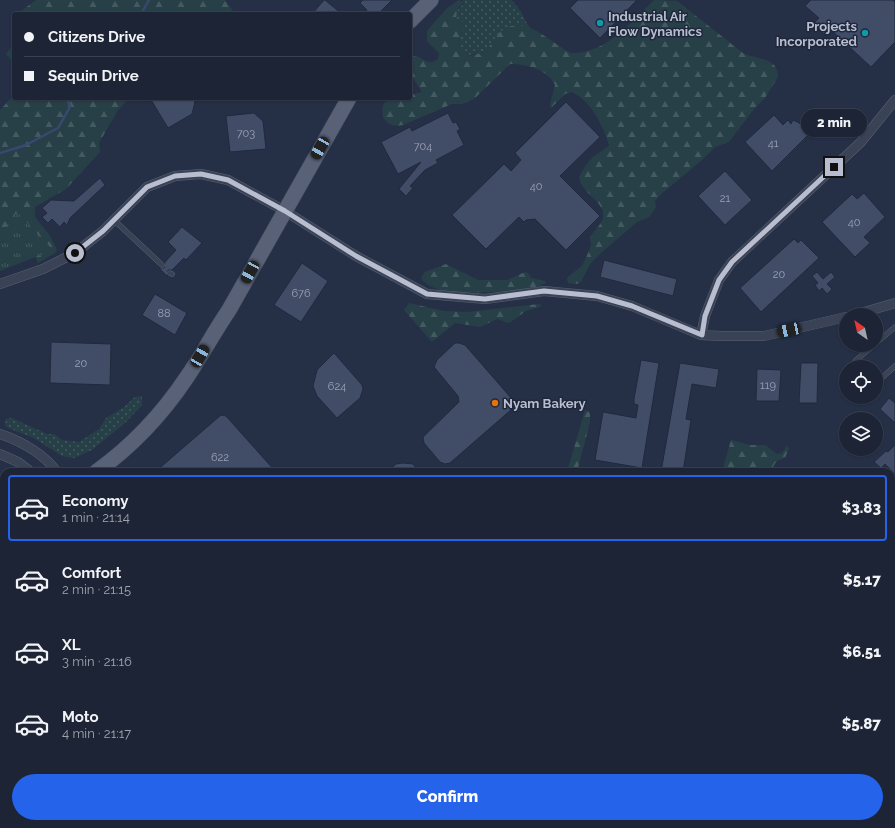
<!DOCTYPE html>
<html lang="en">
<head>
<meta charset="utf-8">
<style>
  :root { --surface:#1c2435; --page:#252c3d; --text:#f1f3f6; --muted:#a0a4ad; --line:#3a4150; --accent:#2563eb }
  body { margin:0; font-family:Raleway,sans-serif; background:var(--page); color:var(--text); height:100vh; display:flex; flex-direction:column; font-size:15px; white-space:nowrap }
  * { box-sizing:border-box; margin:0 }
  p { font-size:13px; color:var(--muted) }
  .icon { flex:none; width:22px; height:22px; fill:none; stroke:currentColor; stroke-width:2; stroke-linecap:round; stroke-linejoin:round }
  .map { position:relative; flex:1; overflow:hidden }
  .side { position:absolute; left:0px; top:468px; width:895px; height:360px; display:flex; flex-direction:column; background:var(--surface); border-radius:12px 12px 0 0; box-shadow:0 1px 3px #0004,0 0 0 1px var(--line) }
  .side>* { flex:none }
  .banner { position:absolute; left:12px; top:12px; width:400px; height:88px; border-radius:4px; box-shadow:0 1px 3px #0004,0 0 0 1px var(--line); display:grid; align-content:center; height:88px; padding:0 12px; background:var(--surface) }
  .needle { width:26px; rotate:326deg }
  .buttons { position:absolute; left:839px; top:308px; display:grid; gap:8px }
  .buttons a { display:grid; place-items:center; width:44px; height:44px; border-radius:50%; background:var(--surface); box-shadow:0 1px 3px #0004,0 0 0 1px var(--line); font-size:20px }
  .end { position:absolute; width:18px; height:18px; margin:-9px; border:5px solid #b8becf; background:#111; box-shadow:0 0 0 2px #111 }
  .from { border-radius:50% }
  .bubble { position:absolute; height:28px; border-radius:14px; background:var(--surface); box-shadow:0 1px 3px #0004,0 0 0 1px var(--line); font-size:13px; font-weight:800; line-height:28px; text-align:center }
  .car { position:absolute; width:12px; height:24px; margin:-12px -6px; border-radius:5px; box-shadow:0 0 3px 1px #0007; background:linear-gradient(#222 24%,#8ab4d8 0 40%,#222 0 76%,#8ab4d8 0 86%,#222 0) }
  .banner b { display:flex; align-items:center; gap:14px; height:38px; font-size:15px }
  .banner b+b { border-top:1px solid var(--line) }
  .banner i { width:10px; height:10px; background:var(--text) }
  ul { padding:7px 0 0; list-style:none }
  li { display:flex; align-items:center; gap:12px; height:66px; margin:0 8px 6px; padding:0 4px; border:2px solid transparent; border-radius:4px }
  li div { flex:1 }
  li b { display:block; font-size:15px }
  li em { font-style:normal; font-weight:800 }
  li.on { border-color:var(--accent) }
  li>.icon { width:36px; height:36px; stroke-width:1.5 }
  .button { display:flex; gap:8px; margin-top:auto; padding:8px 12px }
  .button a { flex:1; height:46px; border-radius:24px; background:var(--accent); color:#fff; font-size:16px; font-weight:800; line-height:46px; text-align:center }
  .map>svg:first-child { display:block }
</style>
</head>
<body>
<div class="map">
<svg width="895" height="828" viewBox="0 0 895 828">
  <defs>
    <pattern id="grass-dots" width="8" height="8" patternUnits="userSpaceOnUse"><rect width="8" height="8" fill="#274048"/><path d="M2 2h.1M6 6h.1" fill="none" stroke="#445a61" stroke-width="1.8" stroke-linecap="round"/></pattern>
    <pattern id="forest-firs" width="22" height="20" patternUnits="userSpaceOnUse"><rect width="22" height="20" fill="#274048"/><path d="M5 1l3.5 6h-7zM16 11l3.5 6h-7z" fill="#445a61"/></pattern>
    <pattern id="park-tufts" width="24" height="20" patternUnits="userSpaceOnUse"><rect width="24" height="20" fill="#274048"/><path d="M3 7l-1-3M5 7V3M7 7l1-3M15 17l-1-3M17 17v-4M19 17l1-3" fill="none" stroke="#445a61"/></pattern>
  </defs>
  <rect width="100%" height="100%" fill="#253047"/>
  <path fill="url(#grass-dots)" d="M463,0H511C524,11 522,18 531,29C504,17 499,36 485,52L469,55L458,45L465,22H457C453,14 458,8 464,4Z
    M142,396V405L126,422L92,450L74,458L62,456L34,438L8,428L5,425L6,419L12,418L47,434H54L62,440L79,442L99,429L106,418L124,407L135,397Z"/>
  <path fill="url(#forest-firs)" d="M36,0H225L235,14H17Z
    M459,0L464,2L457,9L456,20L465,22L458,45L470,56L485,52C492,45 495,34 504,29C528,15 551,44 571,53C606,54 630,23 654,0L677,1L743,53C755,60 778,56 778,77L765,98L754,109L729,142L715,147L702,160L660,195L655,201L656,207L649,217L637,222L602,252L590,264L581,282L577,284L568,283L567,279C571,273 580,269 583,264C584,262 591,247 591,245C591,241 589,240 591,236C596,227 607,221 602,209C596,197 581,191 579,177L586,165L593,157L609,146C605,127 590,100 572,92L565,94L551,108L550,104L555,85C547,69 526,64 510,64L474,99L462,104H452L403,125C394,127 388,125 383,117C379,96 395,98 410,98V95L422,92L410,73V57L416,56C424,59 430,66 438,59L439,53L427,41V31L447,8Z
    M14,44V63L6,54Z
    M14,95V98H129L118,110L99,143L100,152L66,189L35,207V217L50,236L57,250L55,253L38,263L30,244L0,249V110Z
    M446,264L478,280H507L525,272L528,273L531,278L545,281L546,283C530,292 465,294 447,292C439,290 424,285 421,278L425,272Z
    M409,303L444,311L467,312L539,304L542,306L526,311L509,323L497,319L480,327L455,323L432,342L404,310Z
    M585,410L590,412V422L577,472H567Z
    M731,440L750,445H765L777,454L782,453L787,446L789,448L785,458C776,461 774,462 772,472H722Z
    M1,475L4,479L2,486L4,494L0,497Z
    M0,568L4,577V624L0,625Z
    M891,645H895V666L891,665Z
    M4,696V728L0,725V697Z"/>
  <path fill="url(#park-tufts)" d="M17,212L53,250L0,271V235Z"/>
  <path fill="#274048" d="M895,685V809L891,805V689Z"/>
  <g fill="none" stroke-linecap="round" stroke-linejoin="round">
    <path stroke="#37496f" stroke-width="2.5" d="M141,14L149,0
      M0,153L26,145L58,128L70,107L67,98"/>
  </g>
  <path fill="#414c67" stroke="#20293d" d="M324,0H325L342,14H312Z
    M363,0H392L378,14H363L367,10L360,3Z
    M578,0H637L600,38L570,8Z
    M811,0H893L895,2V42L871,67L831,30L826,36L813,24L819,18L805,6Z
    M150,98H192L195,102L192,114L168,128Z
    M566,102L600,137L560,176L600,216L566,250L535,219L526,220L524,222L519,217L486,249L452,215L504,164L511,171L521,160L515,153Z
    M254,113L263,121L266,149L230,152L226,116Z
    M448,113L453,123L456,122L460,129L457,131L464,145L436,160L438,163L425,170L410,186L413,188L406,196L399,189L421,162L398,174L381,142L410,127L412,131Z
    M774,115L783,125L788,120L791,124L793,120L801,124L810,133L772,171L745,142Z
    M725,171L752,200L725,225L698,196Z
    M100,178L105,185L70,218L67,225L64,222L60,227L52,219L48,223L42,217L47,213L42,208L51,200L74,201Z
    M864,193L885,217L864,237L870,243L855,257L822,222L852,194L857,199Z
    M182,227L202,243L186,260L184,258L172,270H168L167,276L159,268H164L165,262L176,250L168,242Z
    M794,239L798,243L801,240L819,258L761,312L740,288Z
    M604,260L677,279L673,296L600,277Z
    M302,263L328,281L301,322L274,305Z
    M817,272L823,279L831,272L835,277L827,284L832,289L827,294L822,288L819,291L815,285L818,283L812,276Z
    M155,294L187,313L175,335L142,315Z
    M51,342L111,344L110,385L50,383Z
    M455,343H459L465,345L512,399L514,404L512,409L450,463L445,464L440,462L424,443L423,437L459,402L458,396L434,367L437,360Z
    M334,353L362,385L363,389L360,398L337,418L317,396L313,386L317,370Z
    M641,360L659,363L642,468L595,460L603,412L636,418L638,405L634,404V399Z
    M680,363L719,369L716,388L692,384L686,419L691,420L683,472H661Z
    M801,363H818L817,403H799Z
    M757,369L781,370L779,401H756Z
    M889,398L895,403V423L880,409Z
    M221,415L226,416L276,472H155Z
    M895,445V474L885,464L881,468L874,462L886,451L888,452Z
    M403,463L413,464L419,472H387L396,464Z"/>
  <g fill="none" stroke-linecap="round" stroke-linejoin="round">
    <defs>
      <path id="lane" d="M114,220L162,265
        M170,273L172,274
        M876,343L895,327
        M854,367L855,361L874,345
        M876,383L895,366"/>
      <path id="street" d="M0,284L43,269L75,253L103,231L147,187L175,176L201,174L228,180L285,211L356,256L427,294L485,299L544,291L597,296L632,306L701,335L721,336H764L846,317
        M854,315L895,303
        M701,335L705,316L719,280L732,262L861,142L895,100
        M0,434C23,442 43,453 57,472
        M0,454L18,462L31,472
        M891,576L895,567
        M148,828L152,824
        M700,828L704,824"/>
      <path id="secondary" d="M195,824L197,828"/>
      <path id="primary" d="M410,21L431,0
        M96,472C131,447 163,413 187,377C202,355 214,332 229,310L349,98
        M0,518L4,516
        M0,536L4,534"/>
      <path id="highway" d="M891,594H895
        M891,633L895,634
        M0,640L4,639
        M0,681L4,680"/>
    </defs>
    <use href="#lane" stroke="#586073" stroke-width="5.5"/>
    <use href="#street" stroke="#586073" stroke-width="10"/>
    <use href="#secondary" stroke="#586073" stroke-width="14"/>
    <use href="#primary" stroke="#434b5f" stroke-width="16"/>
    <use href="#highway" stroke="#414a5d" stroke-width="18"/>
    <use href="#lane" stroke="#3a4256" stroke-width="4.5"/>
    <use href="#street" stroke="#3a4256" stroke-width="9"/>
    <use href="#secondary" stroke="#475069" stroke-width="13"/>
    <use href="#primary" stroke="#586176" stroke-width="15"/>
    <use href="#highway" stroke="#7d7156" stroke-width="17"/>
  </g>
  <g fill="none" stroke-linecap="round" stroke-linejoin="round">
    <path stroke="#b8becf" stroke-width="5" d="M75,253L103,231L147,187L175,176L201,174L228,180L285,211L356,256L427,294L485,299L544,291L597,296L632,306L702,335L705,316L719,280L732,262L834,167"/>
  </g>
  <g fill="#0f9aa8" stroke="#1e273b" stroke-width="1.5">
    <circle cx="600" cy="23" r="4"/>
    <circle cx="865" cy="33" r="4"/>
  </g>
  <circle fill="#e8710a" stroke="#1e273b" stroke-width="1.5" cx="495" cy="403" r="4"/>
  <g text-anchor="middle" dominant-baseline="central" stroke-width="3" stroke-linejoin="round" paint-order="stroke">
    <g font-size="11" fill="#9aa2b5">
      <text x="246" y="133">703</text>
      <text x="773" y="143">41</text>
      <text x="423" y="146">704</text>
      <text x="536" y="186">40</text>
      <text x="725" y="198">21</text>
      <text x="854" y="222">40</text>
      <text x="779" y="274">20</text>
      <text x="301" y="293">676</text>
      <text x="164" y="313">88</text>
      <text x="81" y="363">20</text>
      <text x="768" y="385">119</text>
      <text x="337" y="386">624</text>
      <text x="220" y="457">622</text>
    </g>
    <g font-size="13" font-weight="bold" fill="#b8becf" stroke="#1e273b" text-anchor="start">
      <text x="608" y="16">Industrial Air<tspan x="608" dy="15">Flow Dynamics</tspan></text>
      <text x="857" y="26" text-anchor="end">Projects<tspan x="857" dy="15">Incorporated</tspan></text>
      <text x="503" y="403">Nyam Bakery</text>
    </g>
  </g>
</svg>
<div class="buttons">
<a><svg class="needle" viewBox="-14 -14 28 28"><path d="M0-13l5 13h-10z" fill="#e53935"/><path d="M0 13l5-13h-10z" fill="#a0a4ad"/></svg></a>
<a><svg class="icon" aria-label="locate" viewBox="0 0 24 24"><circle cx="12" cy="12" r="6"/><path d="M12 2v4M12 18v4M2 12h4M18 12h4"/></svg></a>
<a><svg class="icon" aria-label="layers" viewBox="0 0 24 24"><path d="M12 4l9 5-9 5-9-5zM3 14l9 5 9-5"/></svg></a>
</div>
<i class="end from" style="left:75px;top:253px"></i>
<i class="end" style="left:834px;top:167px"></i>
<div class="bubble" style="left:801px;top:109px;width:66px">2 min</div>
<i class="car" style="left:320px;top:148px;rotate:210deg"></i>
<i class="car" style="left:250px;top:272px;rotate:209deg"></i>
<i class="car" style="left:789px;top:330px;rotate:258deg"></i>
<i class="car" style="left:200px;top:356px;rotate:30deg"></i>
<div class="banner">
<b><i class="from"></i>Citizens Drive</b>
<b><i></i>Sequin Drive</b>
</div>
<section class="side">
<ul>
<li class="on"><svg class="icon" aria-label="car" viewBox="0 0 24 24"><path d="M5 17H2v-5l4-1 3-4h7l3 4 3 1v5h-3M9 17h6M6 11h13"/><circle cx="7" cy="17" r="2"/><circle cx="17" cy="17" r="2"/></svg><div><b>Economy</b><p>1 min · 21:14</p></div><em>$3.83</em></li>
<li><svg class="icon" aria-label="car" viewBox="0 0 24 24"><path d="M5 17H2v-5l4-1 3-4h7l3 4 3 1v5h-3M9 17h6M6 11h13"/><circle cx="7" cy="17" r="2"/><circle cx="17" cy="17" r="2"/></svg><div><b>Comfort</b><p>2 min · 21:15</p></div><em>$5.17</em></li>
<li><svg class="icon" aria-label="car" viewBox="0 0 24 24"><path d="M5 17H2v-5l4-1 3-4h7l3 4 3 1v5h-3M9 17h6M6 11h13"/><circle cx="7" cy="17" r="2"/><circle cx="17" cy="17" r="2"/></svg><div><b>XL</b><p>3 min · 21:16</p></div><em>$6.51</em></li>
<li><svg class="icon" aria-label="car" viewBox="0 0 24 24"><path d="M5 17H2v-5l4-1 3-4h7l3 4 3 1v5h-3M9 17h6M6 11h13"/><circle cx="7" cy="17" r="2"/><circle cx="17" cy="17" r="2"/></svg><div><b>Moto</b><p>4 min · 21:17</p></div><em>$5.87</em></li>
</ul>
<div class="button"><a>Confirm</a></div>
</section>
</div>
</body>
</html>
